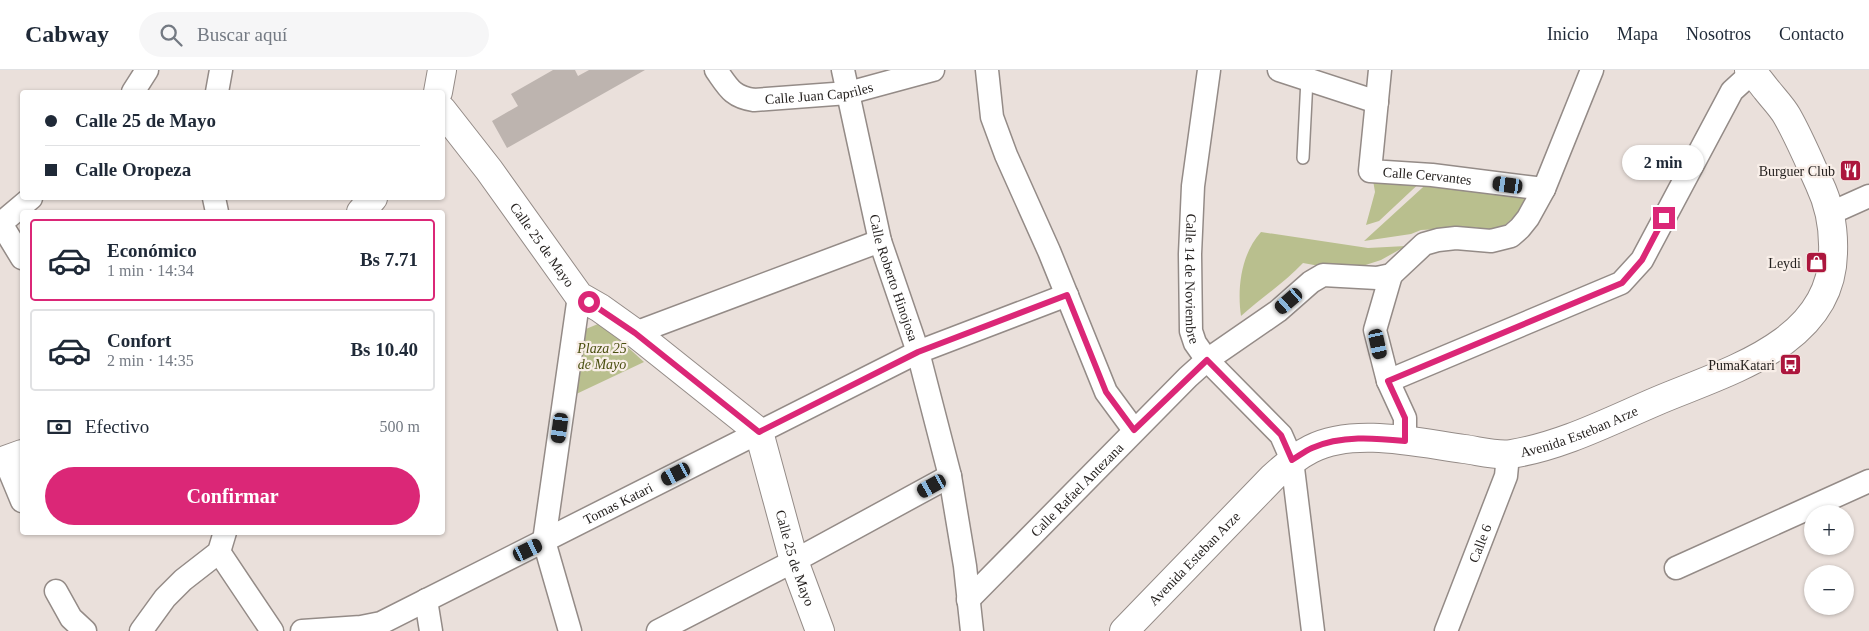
<!DOCTYPE html>
<html lang="es">
<head>
<meta charset="utf-8">
<style>
  :root { --surface:#fff; --page:#f6f6f7; --text:#1f2937; --muted:#747a83; --line:#e0e1e3; --accent:#db2777 }
  body { margin:0; font-family:Georgia,serif; background:var(--page); color:var(--text); height:100vh; display:flex; flex-direction:column; font-size:19px; white-space:nowrap }
  * { box-sizing:border-box; margin:0 }
  p { font-size:16px; color:var(--muted) }
  .icon { flex:none; width:28px; height:28px; fill:none; stroke:currentColor; stroke-width:2; stroke-linecap:round; stroke-linejoin:round }
  .map { position:relative; flex:1; overflow:hidden }
  .panel { position:absolute; left:20px; top:140px; width:425px; height:325px; display:flex; flex-direction:column; background:var(--surface); border-radius:5px; box-shadow:0 1px 4px #0004 }
  .panel>* { flex:none }
  .banner { position:absolute; left:20px; top:20px; width:425px; height:110px; border-radius:5px; box-shadow:0 1px 4px #0004; display:grid; align-content:center; height:110px; padding:0 25px; background:var(--surface) }
  .buttons { position:absolute; left:1804px; top:435px; display:grid; gap:10px }
  .buttons a { display:grid; place-items:center; width:50px; height:50px; border-radius:50%; background:var(--surface); box-shadow:0 1px 4px #0004; font-size:25px }
  .end { position:absolute; width:22px; height:22px; margin:-11px; border:6px solid #db2777; background:#fff; box-shadow:0 0 0 2px #fff }
  .from { border-radius:50% }
  .bubble { position:absolute; height:35px; border-radius:18px; background:var(--surface); box-shadow:0 1px 4px #0004; font-size:16px; font-weight:800; line-height:35px; text-align:center }
  .car { position:absolute; width:15px; height:30px; margin:-15px -8px; border-radius:6px; box-shadow:0 0 4px 1px #0007; background:linear-gradient(#222 24%,#8ab4d8 0 40%,#222 0 76%,#8ab4d8 0 86%,#222 0) }
  .banner b { display:flex; align-items:center; gap:18px; height:48px; font-size:19px }
  .banner b+b { border-top:1px solid var(--line) }
  .banner i { width:12px; height:12px; background:var(--text) }
  ul { padding:9px 0 0; list-style:none }
  li { display:flex; align-items:center; gap:15px; height:82px; margin:0 10px 8px; padding:0 15px; border:2px solid var(--line); border-radius:5px }
  li div { flex:1 }
  li b { display:block; font-size:19px }
  li em { font-style:normal; font-weight:800 }
  li.current { border-color:var(--accent) }
  li>.icon { width:45px; height:45px; stroke-width:1.5 }
  .pay { display:flex; align-items:center; gap:12px; height:55px; padding:0 25px; font-size:19px }
  .pay p { margin-inline-start:auto }
  .primary-button { display:flex; gap:10px; margin-top:auto; padding:10px 25px }
  .primary-button a { flex:1; height:58px; border-radius:30px; background:var(--accent); color:#fff; font-size:20px; font-weight:800; line-height:58px; text-align:center }
  header { display:flex; align-items:center; gap:30px; box-sizing:border-box; height:70px; padding:0 25px; background:var(--surface); border-bottom:1px solid var(--line) }
  header strong { font-size:24px }
  nav { display:flex; gap:28px; margin-inline-start:auto; font-size:18px }
  .search { width:350px; height:45px; background:var(--page); display:flex; align-items:center; gap:12px; box-sizing:border-box; padding:0 18px; border-radius:28px; color:var(--muted); font-size:19px }
  .map>svg:first-child { display:block }
</style>
</head>
<body>
<header>
<strong>Cabway</strong>
<div class="search"><svg class="icon" aria-label="search" viewBox="0 0 24 24"><circle cx="10" cy="10" r="6"/><path d="M15 15l6 6"/></svg>Buscar aquí</div>
<nav><a>Inicio</a><a>Mapa</a><a>Nosotros</a><a>Contacto</a></nav>
</header>
<div class="map">
<svg width="1869" height="561" viewBox="0 0 1869 561">
  <rect width="100%" height="100%" fill="#eae0db"/>
  <path fill="#b9bf8e" d="M1372,104L1426,107L1379,151L1366,155L1375,122Z
    M1433,108L1530,120L1523,138L1502,158L1484,160L1475,157L1421,160L1411,164L1364,171Z
    M1261,162L1368,178L1406,176L1381,190L1347,201L1303,193C1284,213 1261,228 1241,246C1237,218 1241,184 1261,162Z
    M598,254L621,271L644,292L572,326L581,261Z"/>
  <path fill="#bdb4af" d="M553,0H575L578,6L589,0H645L507,78L492,51L518,36L511,24Z"/>
  <g fill="none" stroke-linecap="round" stroke-linejoin="round">
    <defs>
      <path id="lane" d="M1303,88L1307,9"/>
      <g id="street">
        <path id="s1" d="M716,0C728,17 732,27 754,30L848,23L933,0"/>
        <path id="s2" d="M843,0L880,171L918,282L950,406L965,496L972,561"/>
        <path d="M987,0L992,47L1006,85L1049,181L1106,322L1134,360"/>
        <path id="s3" d="M1209,0L1193,116L1190,184L1191,261L1195,273L1207,290L1281,365L1292,390L1313,561"/>
        <path d="M1279,0L1377,32"/>
        <path id="s4" d="M1380,0L1370,101L1432,105L1544,119"/>
        <path d="M133,22L147,0"/>
        <path d="M217,22L221,0"/>
        <path d="M214,128L217,142"/>
        <path d="M1831,143L1869,126"/>
        <path d="M0,152L22,188"/>
        <path d="M0,154L31,128"/>
        <path d="M1391,205L1375,260L1388,311L1405,348V371"/>
        <path d="M635,263L880,171"/>
        <path d="M1388,311L1621,213L1642,190L1732,21L1755,0"/>
        <path d="M5,390L22,431"/>
        <path d="M219,482L272,561"/>
        <path d="M1676,498L1869,411"/>
        <path d="M56,521L71,548L85,561"/>
        <path d="M426,530L431,561"/>
        <path id="s5" d="M968,530L1188,307L1207,290L1278,241L1311,212L1323,205L1377,208L1391,205L1424,174L1438,170L1456,168L1491,171L1511,166L1520,158L1528,148L1544,119L1592,0"/>
        <path d="M141,561L165,528L183,510L219,482L225,462"/>
        <path id="s6" d="M302,561L361,557L381,553L918,282L1067,225"/>
        <path d="M570,561L544,471L579,226"/>
        <path d="M658,561L794,491L950,406"/>
        <path id="s7" d="M1446,561L1506,406L1508,385"/>
      </g>
      <g id="secondary">
        <path d="M438,22L442,0"/>
        <path id="s8" d="M442,40L489,100L579,226L600,238L635,263L759,362L794,491L820,561"/>
        <path d="M361,142L373,128"/>
        <path d="M0,392L22,384"/>
        <path id="s9" d="M1124,561L1273,407C1285,396 1297,386 1311,379C1354,357 1419,373 1464,379C1479,381 1497,386 1511,384C1562,376 1610,351 1657,331C1725,302 1832,274 1833,183C1834,158 1830,136 1819,113C1809,91 1799,67 1787,46C1782,37 1773,28 1766,19C1761,13 1756,5 1749,0"/>
      </g>
    </defs>
    <use href="#lane" stroke="#948b87" stroke-width="14"/>
    <use href="#street" stroke="#948b87" stroke-width="25"/>
    <use href="#secondary" stroke="#948b87" stroke-width="30"/>
    <use href="#lane" stroke="#fff" stroke-width="11"/>
    <use href="#street" stroke="#fff" stroke-width="22"/>
    <use href="#secondary" stroke="#fff" stroke-width="28"/>
  </g>
  <g fill="none" stroke-linecap="round" stroke-linejoin="round">
    <path stroke="#db2777" stroke-width="6" d="M589,232L635,263L759,362L918,282L1067,225L1106,322L1134,360L1207,290L1281,365L1292,390C1299,386 1305,381 1312,378C1341,365 1375,368 1405,371V348L1388,311L1622,213L1642,190L1664,148"/>
  </g>
  <defs>
    <symbol id="restaurant-square" viewBox="-11 -11 22 22"><rect x="-9" y="-9" width="18" height="18" rx="4" fill="#ac163d" stroke="#f8eee8"/><path d="M-5-6h1v4h1v-4h1v4h1v-4h1v5L-1.5 .5V6h-2V.5L-5-1ZM5-6V6H3V1.5H1.5Q1.5-4 5-6Z" fill="#fff"/></symbol>
    <symbol id="shop-square" viewBox="-11 -11 22 22"><rect x="-9" y="-9" width="18" height="18" rx="4" fill="#ac163d" stroke="#f8eee8"/><path d="M-5-2.5h2.3a2.7 3.5 0 0 1 5.4 0H5L5.5 6h-11ZM-1.5-2.5h3a1.5 2.3 0 0 0-3 0Z" fill="#fff"/></symbol>
    <symbol id="bus-square" viewBox="-11 -11 22 22"><rect x="-9" y="-9" width="18" height="18" rx="4" fill="#ac163d" stroke="#f8eee8"/><path d="M-5-6H5V4H4V6H2V4H-2V6H-4V4H-5ZM-3.5-4V0h7V-4ZM-3.5 1.2v1.5H-2V1.2ZM2 1.2v1.5H3.5V1.2Z" fill="#fff"/></symbol>
  </defs>
  <g fill-rule="evenodd">
    <use href="#restaurant-square" x="1838" y="88" width="25" height="25"/>
    <use href="#shop-square" x="1804" y="180" width="25" height="25"/>
    <use href="#bus-square" x="1778" y="282" width="25" height="25"/>
  </g>
  <g text-anchor="middle" dominant-baseline="central" stroke-width="4.5" stroke-linejoin="round" paint-order="stroke">
    <g font-size="14" fill="#231f1d" stroke="#f8eee8">
      <text stroke="none"><textPath href="#s1" startOffset="116">Calle Juan Capriles</textPath></text>
      <text stroke="none"><textPath href="#s4" startOffset="159">Calle Cervantes</textPath></text>
      <text stroke="none"><textPath href="#s8" startOffset="168">Calle 25 de Mayo</textPath></text>
      <text stroke="none"><textPath href="#s2" startOffset="214">Calle Roberto Hinojosa</textPath></text>
      <text stroke="none"><textPath href="#s3" startOffset="210">Calle 14 de Noviembre</textPath></text>
      <text stroke="none"><textPath href="#s9" startOffset="536">Avenida Esteban Arze</textPath></text>
      <text stroke="none"><textPath href="#s5" startOffset="155">Calle Rafael Antezana</textPath></text>
      <text stroke="none"><textPath href="#s6" startOffset="345">Tomas Katari</textPath></text>
      <text stroke="none"><textPath href="#s7" startOffset="94">Calle 6</textPath></text>
      <text stroke="none"><textPath href="#s8" startOffset="588">Calle 25 de Mayo</textPath></text>
      <text stroke="none"><textPath href="#s9" startOffset="101">Avenida Esteban Arze</textPath></text>
    </g>
    <g font-size="14" fill="#231f1d" stroke="#f8eee8" text-anchor="end">
      <text x="1835" y="101">Burguer Club</text>
      <text x="1801" y="193">Leydi</text>
      <text x="1775" y="295">PumaKatari</text>
    </g>
    <g font-size="14" font-style="italic" fill="#4b5011" stroke="#f8eee8">
      <text x="602" y="278">Plaza 25<tspan x="602" dy="16">de Mayo</tspan></text>
    </g>
  </g>
</svg>
<div class="buttons">
<a>+</a>
<a>−</a>
</div>
<i class="end from" style="left:589px;top:232px"></i>
<i class="end" style="left:1664px;top:148px"></i>
<div class="bubble" style="left:1622px;top:75px;width:82px">2 min</div>
<i class="car" style="left:1508px;top:115px;rotate:278deg"></i>
<i class="car" style="left:1289px;top:231px;rotate:229deg"></i>
<i class="car" style="left:1378px;top:274px;rotate:168deg"></i>
<i class="car" style="left:560px;top:358px;rotate:188deg"></i>
<i class="car" style="left:676px;top:404px;rotate:243deg"></i>
<i class="car" style="left:932px;top:416px;rotate:241deg"></i>
<i class="car" style="left:528px;top:480px;rotate:64deg"></i>
<div class="banner">
<b><i class="from"></i>Calle 25 de Mayo</b>
<b><i></i>Calle Oropeza</b>
</div>
<section class="panel">
<ul>
<li class="current"><svg class="icon" aria-label="car" viewBox="0 0 24 24"><path d="M5 17H2v-5l4-1 3-4h7l3 4 3 1v5h-3M9 17h6M6 11h13"/><circle cx="7" cy="17" r="2"/><circle cx="17" cy="17" r="2"/></svg><div><b>Económico</b><p>1 min · 14:34</p></div><em>Bs 7.71</em></li>
<li><svg class="icon" aria-label="car" viewBox="0 0 24 24"><path d="M5 17H2v-5l4-1 3-4h7l3 4 3 1v5h-3M9 17h6M6 11h13"/><circle cx="7" cy="17" r="2"/><circle cx="17" cy="17" r="2"/></svg><div><b>Confort</b><p>2 min · 14:35</p></div><em>Bs 10.40</em></li>
</ul>
<div class="pay"><svg class="icon" aria-label="cash" viewBox="0 0 24 24"><path d="M3 7h18v10H3z"/><circle cx="12" cy="12" r="2"/></svg>Efectivo<p>500 m</p></div>
<div class="primary-button"><a>Confirmar</a></div>
</section>
</div>
</body>
</html>
